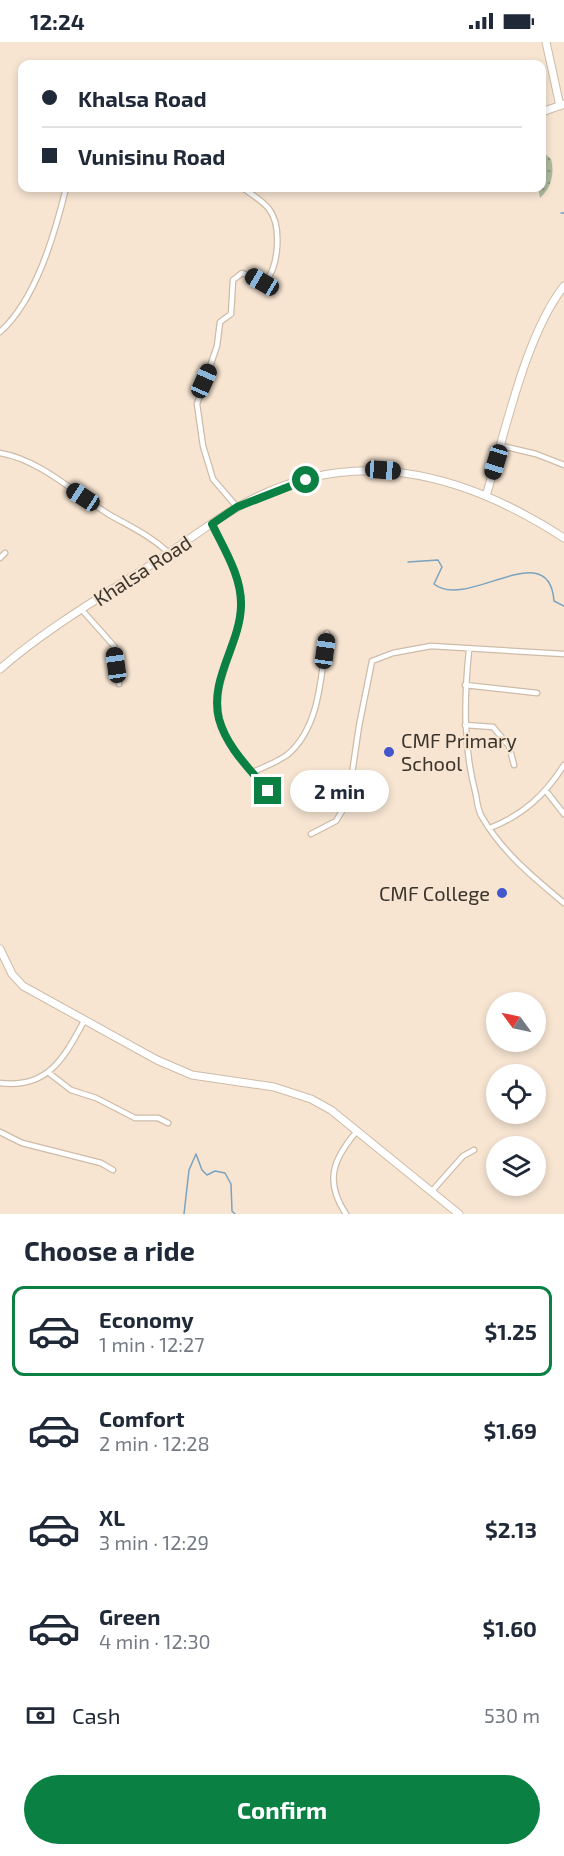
<!DOCTYPE html>
<html lang="en">
<head>
<meta charset="utf-8">
<style>
  :root { --surface:#fff; --page:#f6f6f7; --text:#1f2937; --muted:#747a83; --line:#e0e1e3; --accent:#0b8043 }
  body { margin:0; font-family:"Exo 2",sans-serif; background:var(--page); color:var(--text); height:100vh; display:flex; flex-direction:column; font-size:22px; white-space:nowrap }
  * { box-sizing:border-box; margin:0 }
  p { font-size:20px; color:var(--muted) }
  .icon { flex:none; width:33px; height:33px; fill:none; stroke:currentColor; stroke-width:2; stroke-linecap:round; stroke-linejoin:round }
  .map { position:relative; height:1172px; overflow:hidden }
  .side { display:flex; flex-direction:column; background:var(--surface); flex:1 }
  .side>* { flex:none }
  .top-card { position:absolute; left:18px; top:18px; width:528px; height:132px; border-radius:12px; box-shadow:0 3px 9px #0003; display:grid; align-content:center; height:132px; padding:0 24px; background:var(--surface) }
  .needle { width:39px; rotate:303deg }
  .tools { position:absolute; left:486px; top:950px; display:grid; gap:12px }
  .tools a { display:grid; place-items:center; width:60px; height:60px; border-radius:50%; background:var(--surface); box-shadow:0 3px 9px #0003; font-size:30px }
  .end { position:absolute; width:27px; height:27px; margin:-14px; border:8px solid #0b8043; background:#fff; box-shadow:0 0 0 3px #fff }
  .from { border-radius:50% }
  .bubble { position:absolute; height:42px; border-radius:21px; background:var(--surface); box-shadow:0 3px 9px #0003; font-size:20px; font-weight:700; line-height:42px; text-align:center }
  .car { position:absolute; width:18px; height:36px; margin:-18px -9px; border-radius:8px; box-shadow:0 0 4px 2px #0007; background:linear-gradient(#222 24%,#8ab4d8 0 40%,#222 0 76%,#8ab4d8 0 86%,#222 0) }
  .top-card b { display:flex; align-items:center; gap:21px; height:57px; font-size:22px }
  .top-card b+b { border-top:2px solid var(--line) }
  .top-card i { width:15px; height:15px; background:var(--text) }
  ul { padding:0; list-style:none }
  li { display:flex; align-items:center; gap:18px; height:90px; margin:0 12px 9px; padding:0 12px; border:3px solid transparent; border-radius:12px }
  li div { flex:1 }
  li b { display:block; font-size:22px }
  li em { font-style:normal; font-weight:700 }
  li.current { border-color:var(--accent) }
  li>.icon { width:54px; height:54px; stroke-width:1.5 }
  h2 { padding:0 24px; font-size:27px; line-height:72px }
  .pay { display:flex; align-items:center; gap:15px; height:66px; padding:0 24px; font-size:22px }
  .pay p { margin-inline-start:auto }
  .primary-button { display:flex; gap:12px; margin-top:auto; padding:12px 24px }
  .primary-button a { flex:1; height:69px; border-radius:36px; background:var(--accent); color:#fff; font-size:24px; font-weight:700; line-height:69px; text-align:center }
  .status { display:flex; justify-content:space-between; align-items:center; height:42px; padding:0 30px; background:var(--surface); direction:ltr }
  .status svg { height:16px; fill:currentColor }
  .map>svg:first-child { display:block }
</style>
</head>
<body>
<div class="status"><b>12:24</b><svg viewBox="0 0 49 12"><path d="M0 12V9h3v3zM5 12V6h3v6zM10 12V3h3v9zM15 12V0h3v12zM26 1h20v11H26zM47 4h2v5h-2z"/></svg></div>
<div class="map">
<svg width="564" height="1172" viewBox="0 0 564 1172">
  <defs>
    <pattern id="grass-dots" width="8" height="8" patternUnits="userSpaceOnUse" patternTransform="scale(1.5)"><rect width="8" height="8" fill="#afba9d"/><path d="M2 2h.1M6 6h.1" fill="none" stroke="#909880" stroke-width="1.8" stroke-linecap="round"/></pattern>
  </defs>
  <rect width="100%" height="100%" fill="#f7e5d2"/>
  <path fill="url(#grass-dots)" d="M542,109L551,117C555,131 551,147 540,156L538,146H542Z"/>
  <g fill="none" stroke-linecap="round" stroke-linejoin="round">
    <path stroke="#79a3c0" stroke-width="1.5" d="M561,171H564
      M408,520L438,518L442,525L434,542C467,569 549,492 554,559L564,564
      M184,1172L189,1128L196,1112L202,1128L207,1133L215,1129L225,1131L231,1142L232,1169L235,1172"/>
    <defs>
      <path id="street" d="M0,290C36,258 55,191 66,146
        M502,404L536,412L564,423
        M0,411C41,418 75,452 110,473C131,485 151,494 169,511
        M237,465L213,437L203,404L197,362L217,304L220,280L231,272L233,238L242,231L265,240C279,225 282,184 269,167C263,159 251,152 243,146
        M212,482C224,507 242,535 241,564C240,607 206,642 222,686C231,710 252,729 268,749
        M0,516L5,511
        M82,568L114,604L119,642
        M469,608C464,657 463,705 476,753C477,760 478,769 482,775C502,810 534,836 564,861
        M465,643L537,651
        M465,683L493,685L509,704L514,723
        M253,730C264,725 277,720 287,713C321,685 321,631 327,591
        M546,749L564,772
        M490,786C523,773 545,753 564,723
        M311,792L336,779L348,759L359,684L372,619L393,611L431,604L564,612
        M49,1031L71,1048L96,1056L135,1076H158L168,1081
        M0,1041C48,1047 64,1016 84,979
        M0,1090L22,1101L101,1121L113,1128
        M432,1149L463,1114L474,1108
        M346,1172C324,1139 333,1117 357,1089"/>
      <path id="secondary" d="M546,0L560,64
        M542,70L564,62
        M486,454C505,391 525,294 564,244
        M0,627C47,586 104,553 157,519C183,502 209,482 236,466C349,400 461,429 564,496
        M0,907L12,932L23,944L157,1018L192,1033L274,1045L311,1057L331,1068L459,1172"/>
    </defs>
    <use href="#street" stroke="#cdbca9" stroke-width="7"/>
    <use href="#secondary" stroke="#cdbca9" stroke-width="9"/>
    <use href="#street" stroke="#fff" stroke-width="4.5"/>
    <use href="#secondary" stroke="#fff" stroke-width="7"/>
  </g>
  <g fill="none" stroke-linecap="round" stroke-linejoin="round">
    <path stroke="#0b8043" stroke-width="8" d="M268,749C250,727 227,706 219,677C209,637 240,603 241,564C242,535 224,507 212,482L237,465L306,438"/>
  </g>
  <g fill="#4257cb" stroke="#f7e5d2" stroke-width="2">
    <circle cx="389" cy="710" r="6"/>
    <circle cx="502" cy="851" r="6"/>
  </g>
  <g text-anchor="middle" dominant-baseline="central" stroke-width="4.5" stroke-linejoin="round" paint-order="stroke">
    <g font-size="20" fill="#3b342c" stroke="#f7e5d2">
      <text transform="translate(142 528) rotate(-33)">Khalsa Road</text>
    </g>
    <g font-size="20" fill="#3b342c" stroke="#f7e5d2" text-anchor="start">
      <text x="401" y="698">CMF Primary<tspan x="401" dy="23">School</tspan></text>
      <text x="490" y="851" text-anchor="end">CMF College</text>
    </g>
  </g>
</svg>
<div class="tools">
<a><svg class="needle" viewBox="-14 -14 28 28"><path d="M0-13l5 13h-10z" fill="#e53935"/><path d="M0 13l5-13h-10z" fill="#747a83"/></svg></a>
<a><svg class="icon" aria-label="locate" viewBox="0 0 24 24"><circle cx="12" cy="12" r="6"/><path d="M12 2v4M12 18v4M2 12h4M18 12h4"/></svg></a>
<a><svg class="icon" aria-label="layers" viewBox="0 0 24 24"><path d="M12 4l9 5-9 5-9-5zM3 14l9 5 9-5"/></svg></a>
</div>
<i class="end from" style="left:306px;top:438px"></i>
<i class="end" style="left:268px;top:749px"></i>
<div class="bubble" style="left:290px;top:728px;width:99px">2 min</div>
<i class="car" style="left:262px;top:240px;rotate:300deg"></i>
<i class="car" style="left:204px;top:339px;rotate:24deg"></i>
<i class="car" style="left:496px;top:420px;rotate:197deg"></i>
<i class="car" style="left:383px;top:428px;rotate:94deg"></i>
<i class="car" style="left:83px;top:455px;rotate:303deg"></i>
<i class="car" style="left:325px;top:609px;rotate:8deg"></i>
<i class="car" style="left:116px;top:623px;rotate:352deg"></i>
<div class="top-card">
<b><i class="from"></i>Khalsa Road</b>
<b><i></i>Vunisinu Road</b>
</div>
</div>
<section class="side">
<h2>Choose a ride</h2>
<ul>
<li class="current"><svg class="icon" aria-label="car" viewBox="0 0 24 24"><path d="M5 17H2v-5l4-1 3-4h7l3 4 3 1v5h-3M9 17h6M6 11h13"/><circle cx="7" cy="17" r="2"/><circle cx="17" cy="17" r="2"/></svg><div><b>Economy</b><p>1 min · 12:27</p></div><em>$1.25</em></li>
<li><svg class="icon" aria-label="car" viewBox="0 0 24 24"><path d="M5 17H2v-5l4-1 3-4h7l3 4 3 1v5h-3M9 17h6M6 11h13"/><circle cx="7" cy="17" r="2"/><circle cx="17" cy="17" r="2"/></svg><div><b>Comfort</b><p>2 min · 12:28</p></div><em>$1.69</em></li>
<li><svg class="icon" aria-label="car" viewBox="0 0 24 24"><path d="M5 17H2v-5l4-1 3-4h7l3 4 3 1v5h-3M9 17h6M6 11h13"/><circle cx="7" cy="17" r="2"/><circle cx="17" cy="17" r="2"/></svg><div><b>XL</b><p>3 min · 12:29</p></div><em>$2.13</em></li>
<li><svg class="icon" aria-label="car" viewBox="0 0 24 24"><path d="M5 17H2v-5l4-1 3-4h7l3 4 3 1v5h-3M9 17h6M6 11h13"/><circle cx="7" cy="17" r="2"/><circle cx="17" cy="17" r="2"/></svg><div><b>Green</b><p>4 min · 12:30</p></div><em>$1.60</em></li>
</ul>
<div class="pay"><svg class="icon" aria-label="cash" viewBox="0 0 24 24"><path d="M3 7h18v10H3z"/><circle cx="12" cy="12" r="2"/></svg>Cash<p>530 m</p></div>
<div class="primary-button"><a>Confirm</a></div>
</section>
</body>
</html>
